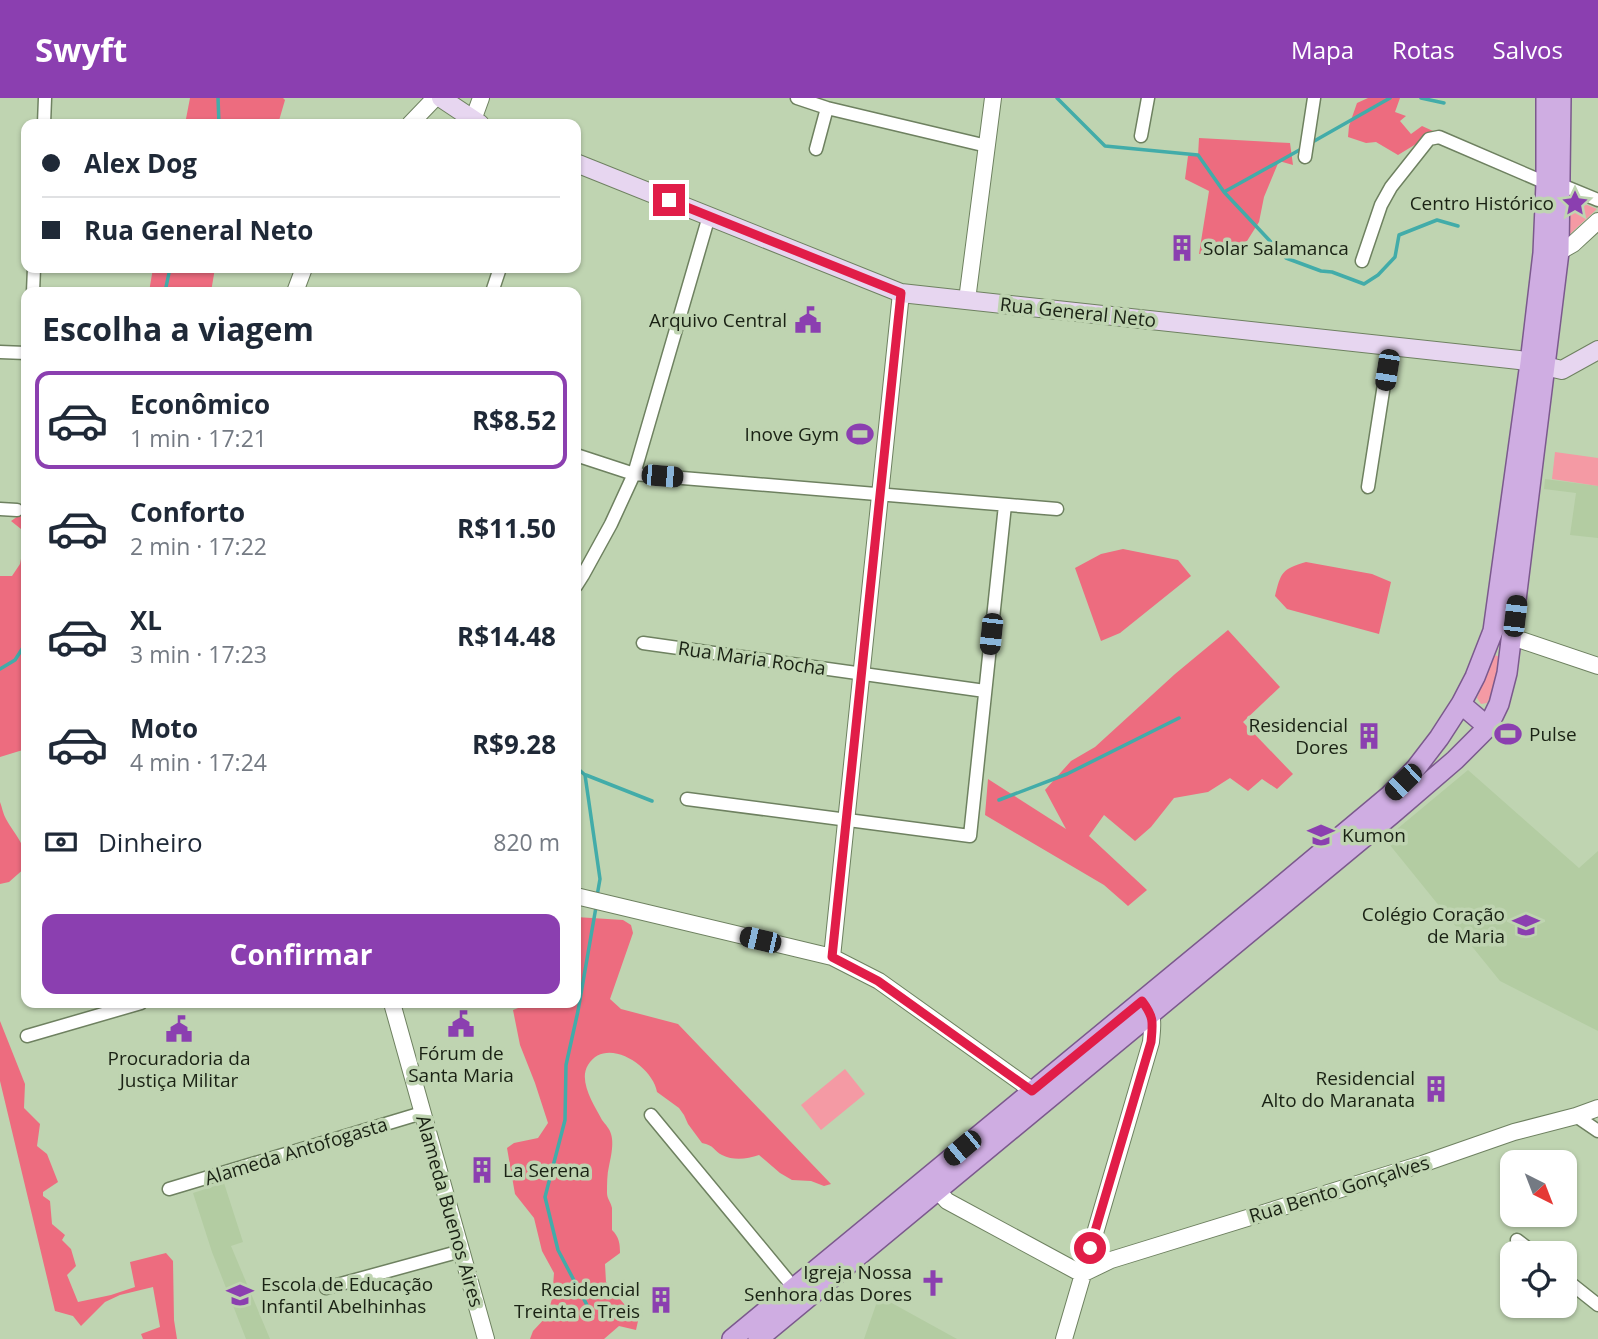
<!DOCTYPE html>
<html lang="pt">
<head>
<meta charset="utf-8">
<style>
  :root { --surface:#fff; --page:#f2f2f3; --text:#1f2937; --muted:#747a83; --line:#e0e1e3; --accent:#8b3fb0 }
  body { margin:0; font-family:"Open Sans",sans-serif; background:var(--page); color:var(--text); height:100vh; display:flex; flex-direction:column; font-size:26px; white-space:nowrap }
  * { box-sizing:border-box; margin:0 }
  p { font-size:23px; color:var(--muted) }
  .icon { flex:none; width:38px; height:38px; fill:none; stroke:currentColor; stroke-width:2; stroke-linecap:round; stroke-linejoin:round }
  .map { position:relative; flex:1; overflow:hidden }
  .sheet { position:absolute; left:21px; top:189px; width:560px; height:721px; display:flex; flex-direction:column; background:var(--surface); border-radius:14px; box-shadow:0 2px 5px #0004 }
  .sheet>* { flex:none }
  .top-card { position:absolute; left:21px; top:21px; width:560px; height:154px; border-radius:14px; box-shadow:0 2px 5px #0004; display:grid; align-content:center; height:154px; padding:0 21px; background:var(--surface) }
  .needle { width:46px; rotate:138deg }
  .controls { position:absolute; left:1500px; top:1052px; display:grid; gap:14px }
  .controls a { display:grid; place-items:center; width:77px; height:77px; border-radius:14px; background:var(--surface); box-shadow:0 2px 5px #0004; font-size:35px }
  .end { position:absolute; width:32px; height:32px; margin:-16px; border:9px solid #e11d48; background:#fff; box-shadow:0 0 0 4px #fff }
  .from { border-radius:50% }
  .car { position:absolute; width:21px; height:42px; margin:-21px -10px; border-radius:9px; box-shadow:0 0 5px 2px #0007; background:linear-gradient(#222 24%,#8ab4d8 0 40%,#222 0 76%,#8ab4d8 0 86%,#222 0) }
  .top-card b { display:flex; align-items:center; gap:24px; height:66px; font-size:26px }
  .top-card b+b { border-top:2px solid var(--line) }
  .top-card i { width:18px; height:18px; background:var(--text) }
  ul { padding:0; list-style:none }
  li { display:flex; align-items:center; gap:21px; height:98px; margin:0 14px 10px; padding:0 7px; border:4px solid transparent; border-radius:14px }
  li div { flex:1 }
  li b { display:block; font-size:26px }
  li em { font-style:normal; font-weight:700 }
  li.on { border-color:var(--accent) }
  li>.icon { width:63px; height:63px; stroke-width:1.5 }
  h2 { padding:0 21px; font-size:32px; line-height:84px }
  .pay { display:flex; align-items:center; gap:18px; height:77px; padding:0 21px; font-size:26px }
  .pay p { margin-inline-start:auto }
  .button { display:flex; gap:14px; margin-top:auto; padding:14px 21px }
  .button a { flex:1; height:80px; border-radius:14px; background:var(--accent); color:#fff; font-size:28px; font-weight:700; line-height:80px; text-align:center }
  header { display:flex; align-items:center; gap:42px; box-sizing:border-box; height:98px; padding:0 35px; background:var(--accent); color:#fff }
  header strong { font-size:33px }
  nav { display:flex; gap:38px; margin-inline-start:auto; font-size:24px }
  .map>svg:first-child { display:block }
</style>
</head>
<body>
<header>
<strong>Swyft</strong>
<nav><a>Mapa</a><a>Rotas</a><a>Salvos</a></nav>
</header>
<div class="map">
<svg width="1598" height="1241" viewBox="0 0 1598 1241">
  <rect width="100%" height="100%" fill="#bfd4b1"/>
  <path fill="#b3cca2" d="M1545,381L1598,388V440L1570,437L1576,395L1544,391Z
    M1468,672L1579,770L1598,753V933L1500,883L1385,741Z
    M224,1085L243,1144L231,1148L270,1241H246L212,1154L193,1095Z
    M879,1198L957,1241H864Z"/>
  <path fill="#f49aa4" d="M1570,100L1597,111L1570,136Z
    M1555,354L1598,360V388L1552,381Z
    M1494,557L1501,559L1493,592L1487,605L1481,606L1477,600Z
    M845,971L865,996L821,1032L801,1007Z"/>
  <path fill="#ed6c7f" d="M190,0H283L285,2L278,26H185Z
    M1368,0H1400L1395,14L1406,18L1400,23L1411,36L1422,28L1433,33L1421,43L1398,57L1376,44L1366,45L1348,39L1349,28L1357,5Z
    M1199,40L1290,45L1293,67L1279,63L1264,99L1259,124L1247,143L1219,153L1199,156L1209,93L1185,81L1188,58H1198Z
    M153,170H215L211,194H149Z
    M24,414H26V651L0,659V478H12L20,466L26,435L11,423Z
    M1123,451L1178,462L1191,478L1120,535L1101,543L1075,470L1101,456Z
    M1306,464L1372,476L1391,484L1379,536L1287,511L1275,498C1281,474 1282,471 1306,464Z
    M1228,532L1280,589L1243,624L1293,676L1277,691L1262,681L1248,693L1230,680L1208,694L1174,700L1151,729L1135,743L1104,717L1089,738L1147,792L1128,808L1104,787L985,717L988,681L1066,731L1045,692L1071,663L1095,649L1175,576Z
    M0,704C2,709 3,716 6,721C16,739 26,745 26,769L9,784L0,786Z
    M576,819L623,822L631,827L633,835L610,901L621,911L678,926L831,1086L824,1088L811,1083L792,1082L780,1075L759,1057C747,1061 734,1063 722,1057C714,1053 714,1047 702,1045L688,1026L684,1017L679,1010L657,994C653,968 606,937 588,967C578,983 594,1007 602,1022C605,1026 610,1031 611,1036C614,1045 611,1059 609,1068C607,1076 607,1086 607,1095C607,1101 611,1104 612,1110C612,1117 612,1125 612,1132C619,1139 620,1145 620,1155L605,1166L606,1184L638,1223L636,1232L619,1228L604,1241H530L533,1233L547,1218L552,1201L554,1175L542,1153L534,1120L515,1096L507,1050L514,1045L538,1040L548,1025L535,985L520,947L513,912L531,905H576Z
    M0,923L25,986L24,1010L40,1026L37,1048L47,1056L58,1084L43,1094V1098L50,1103L52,1126L65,1137L62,1142L71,1151L76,1168L67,1177L78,1204L111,1197L135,1189L130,1164L166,1155L173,1163L174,1222L177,1241H143L141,1236L160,1229L153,1189L120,1197L105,1204L81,1228L73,1218L55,1213L0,983Z"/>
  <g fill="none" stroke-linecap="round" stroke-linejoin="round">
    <path stroke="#42aca9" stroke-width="3.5" d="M218,0L219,26
      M1057,0L1105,48L1198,57L1224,94L1303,50
      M1421,0L1444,5
      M1309,46L1390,0
      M1224,94L1286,160L1321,173L1332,174L1364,186L1378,177L1395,159L1399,137L1437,122L1458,128
      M165,194L170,170
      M0,571L15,562L26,545
      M576,669L585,677L600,781L597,798
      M586,677L652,703
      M999,702L1067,676L1179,620
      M588,1209L558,1152L545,1099L565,1022L566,967L578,913L596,809"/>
    <defs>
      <path id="minor" d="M797,0L827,10L987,48
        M44,26L45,0
        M1141,38L1148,0
        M816,51L827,10
        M1305,59L1314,0
        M1559,86L1598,102
        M1362,163L1381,107L1391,89L1429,41L1439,39L1546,85
        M33,194L34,170
        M492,194L500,170
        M0,254L26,255
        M576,357L634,376L1057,411
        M1368,389L1390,248
        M0,411L17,412
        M576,488L583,477L611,426L634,376L709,118
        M643,545L985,593
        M687,701L970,738L1005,407
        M27,938L141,905
        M651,1017L794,1190
        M1576,1018L1598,1033
        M169,1091L422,1015
        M1517,1142L1534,1155
        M1564,1180L1598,1207
        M326,1190L461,1153"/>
      <path id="tertiary" d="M473,22L481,0
        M410,26L435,0
        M1559,154L1573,146L1598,123
        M295,194L304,170
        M967,202L993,0
        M1512,539L1598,568
        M576,798L832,859L879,883L1033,993
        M832,859L901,195
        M392,905L486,1241
        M930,1084L947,1103L1082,1176
        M1082,1176L1111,1162L1422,1066L1514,1034L1576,1018L1598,1010
        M1064,1241L1151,944C1152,930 1155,920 1146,908"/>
      <path id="secondary" d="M441,0L480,26
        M576,65L901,195L1519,262L1562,272L1598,252"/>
      <path id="primary" d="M1461,606L1488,629
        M732,1241L1274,794L1390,697L1416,670L1439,640L1461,606L1475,579L1493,533L1530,265L1543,155L1546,85V0
        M758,1241L1391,717L1455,662L1488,629L1499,606L1507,575L1559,154L1561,0"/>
    </defs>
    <use href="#minor" stroke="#6e8160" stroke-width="15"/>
    <use href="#tertiary" stroke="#6e8160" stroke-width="18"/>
    <use href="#secondary" stroke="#6e8160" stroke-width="20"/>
    <use href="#primary" stroke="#7b598d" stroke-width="22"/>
    <use href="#minor" stroke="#fff" stroke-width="12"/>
    <use href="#tertiary" stroke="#fff" stroke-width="16"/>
    <use href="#secondary" stroke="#e7d6f0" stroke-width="18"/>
    <use href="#primary" stroke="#cfade2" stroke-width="19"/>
  </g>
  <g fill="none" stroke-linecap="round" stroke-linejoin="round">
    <path stroke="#e11d48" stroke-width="9" d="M669,102L901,195L832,859L878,883L1032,993L1142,903C1154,919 1153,924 1151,944L1090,1150"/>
  </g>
  <defs>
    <symbol id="sight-bare" viewBox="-9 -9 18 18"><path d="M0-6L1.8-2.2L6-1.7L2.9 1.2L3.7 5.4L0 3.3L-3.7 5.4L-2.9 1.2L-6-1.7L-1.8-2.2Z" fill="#8b3fb0" stroke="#bfd4b1" stroke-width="2.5" paint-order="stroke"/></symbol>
    <symbol id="building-bare" viewBox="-9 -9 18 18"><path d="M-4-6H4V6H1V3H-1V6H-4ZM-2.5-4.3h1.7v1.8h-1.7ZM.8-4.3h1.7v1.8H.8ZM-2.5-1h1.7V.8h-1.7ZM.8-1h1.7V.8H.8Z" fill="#8b3fb0" stroke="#bfd4b1" stroke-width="2.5" paint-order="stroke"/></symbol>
    <symbol id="civic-bare" viewBox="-9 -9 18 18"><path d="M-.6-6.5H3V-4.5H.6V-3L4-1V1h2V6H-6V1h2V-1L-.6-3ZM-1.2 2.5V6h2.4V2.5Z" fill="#8b3fb0" stroke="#bfd4b1" stroke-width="2.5" paint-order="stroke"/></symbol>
    <symbol id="stadium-bare" viewBox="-9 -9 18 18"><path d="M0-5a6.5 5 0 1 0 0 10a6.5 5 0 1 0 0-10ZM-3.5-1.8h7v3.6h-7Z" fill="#8b3fb0" stroke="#bfd4b1" stroke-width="2.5" paint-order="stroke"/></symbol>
    <symbol id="school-bare" viewBox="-9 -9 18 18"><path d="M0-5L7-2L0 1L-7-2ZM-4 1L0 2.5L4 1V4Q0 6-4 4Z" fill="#8b3fb0" stroke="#bfd4b1" stroke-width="2.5" paint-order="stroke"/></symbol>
    <symbol id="church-bare" viewBox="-9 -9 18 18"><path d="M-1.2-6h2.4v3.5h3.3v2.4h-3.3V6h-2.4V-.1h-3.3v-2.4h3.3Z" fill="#8b3fb0" stroke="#bfd4b1" stroke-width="2.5" paint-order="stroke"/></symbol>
  </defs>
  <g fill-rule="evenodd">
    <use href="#sight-bare" x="1556" y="86" width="38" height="38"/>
    <use href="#building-bare" x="1163" y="131" width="38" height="38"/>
    <use href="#civic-bare" x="789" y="203" width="38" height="38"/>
    <use href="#stadium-bare" x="841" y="317" width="38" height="38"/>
    <use href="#stadium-bare" x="1489" y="617" width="38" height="38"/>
    <use href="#building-bare" x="1350" y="619" width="38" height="38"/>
    <use href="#school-bare" x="1302" y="718" width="38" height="38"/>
    <use href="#school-bare" x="1507" y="808" width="38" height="38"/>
    <use href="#civic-bare" x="442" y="907" width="38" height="38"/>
    <use href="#civic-bare" x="160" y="912" width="38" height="38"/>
    <use href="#building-bare" x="1417" y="972" width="38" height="38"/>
    <use href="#building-bare" x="463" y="1053" width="38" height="38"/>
    <use href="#church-bare" x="914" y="1166" width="38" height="38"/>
    <use href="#school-bare" x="221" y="1178" width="38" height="38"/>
    <use href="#building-bare" x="642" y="1183" width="38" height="38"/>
  </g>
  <g text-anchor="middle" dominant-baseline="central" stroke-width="7" stroke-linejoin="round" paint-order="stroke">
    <g font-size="19" fill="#1a2214" stroke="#bfd4b1" text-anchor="end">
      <text x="1554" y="105">Centro Histórico</text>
      <text x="1203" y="150" text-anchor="start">Solar Salamanca</text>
      <text x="787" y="222">Arquivo Central</text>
      <text x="839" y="336">Inove Gym</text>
      <text x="1348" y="627">Residencial<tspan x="1348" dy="22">Dores</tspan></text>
      <text x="1529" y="636" text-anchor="start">Pulse</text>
      <text x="1342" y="737" text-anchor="start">Kumon</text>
      <text x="1505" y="816">Colégio Coração<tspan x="1505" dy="22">de Maria</tspan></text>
      <text x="461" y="955" text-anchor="middle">Fórum de<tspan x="461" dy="22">Santa Maria</tspan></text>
      <text x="179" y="960" text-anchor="middle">Procuradoria da<tspan x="179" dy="22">Justiça Militar</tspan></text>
      <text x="1415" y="980">Residencial<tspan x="1415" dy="22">Alto do Maranata</tspan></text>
      <text x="503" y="1072" text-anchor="start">La Serena</text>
      <text x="912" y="1174">Igreja Nossa<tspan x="912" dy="22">Senhora das Dores</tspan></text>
      <text x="261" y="1186" text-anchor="start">Escola de Educação<tspan x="261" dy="22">Infantil Abelhinhas</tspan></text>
      <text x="640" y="1191">Residencial<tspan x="640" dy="22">Treinta e Treis</tspan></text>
    </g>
    <g font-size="19" fill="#1a2214" stroke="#bfd4b1">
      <text transform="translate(1078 214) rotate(6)">Rua General Neto</text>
      <text transform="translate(752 560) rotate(8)">Rua Maria Rocha</text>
      <text transform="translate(296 1053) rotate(-17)">Alameda Antofogasta</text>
      <text transform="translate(1339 1091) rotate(-17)">Rua Bento Gonçalves</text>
      <text transform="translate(450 1113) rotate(74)">Alameda Buenos Aires</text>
    </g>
  </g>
</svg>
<div class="controls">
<a><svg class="needle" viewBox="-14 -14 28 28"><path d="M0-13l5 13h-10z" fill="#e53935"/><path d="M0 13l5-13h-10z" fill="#747a83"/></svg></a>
<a><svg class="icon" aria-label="locate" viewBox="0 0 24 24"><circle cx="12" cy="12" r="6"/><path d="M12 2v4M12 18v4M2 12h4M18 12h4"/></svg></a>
</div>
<i class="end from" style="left:1090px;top:1150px"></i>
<i class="end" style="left:669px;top:102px"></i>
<i class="car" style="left:1387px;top:272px;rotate:189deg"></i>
<i class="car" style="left:662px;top:378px;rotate:95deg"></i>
<i class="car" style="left:1515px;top:518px;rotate:7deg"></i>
<i class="car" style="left:991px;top:536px;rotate:186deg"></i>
<i class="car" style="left:1403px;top:684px;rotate:226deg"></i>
<i class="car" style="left:760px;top:842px;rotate:283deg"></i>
<i class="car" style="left:962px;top:1050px;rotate:230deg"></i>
<div class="top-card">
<b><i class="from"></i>Alex Dog</b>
<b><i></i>Rua General Neto</b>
</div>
<section class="sheet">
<h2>Escolha a viagem</h2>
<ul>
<li class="on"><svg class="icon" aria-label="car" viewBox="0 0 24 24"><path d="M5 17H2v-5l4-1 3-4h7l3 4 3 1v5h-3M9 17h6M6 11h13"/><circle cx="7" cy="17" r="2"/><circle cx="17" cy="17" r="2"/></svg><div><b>Econômico</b><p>1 min · 17:21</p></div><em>R$8.52</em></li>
<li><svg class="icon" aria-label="car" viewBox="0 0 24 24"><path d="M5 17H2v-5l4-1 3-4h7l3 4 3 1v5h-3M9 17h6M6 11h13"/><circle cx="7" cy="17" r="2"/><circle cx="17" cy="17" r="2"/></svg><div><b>Conforto</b><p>2 min · 17:22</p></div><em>R$11.50</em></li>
<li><svg class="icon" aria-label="car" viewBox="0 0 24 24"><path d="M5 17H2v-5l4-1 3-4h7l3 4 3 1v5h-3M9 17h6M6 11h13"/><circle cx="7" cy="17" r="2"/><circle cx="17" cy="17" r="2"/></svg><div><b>XL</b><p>3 min · 17:23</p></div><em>R$14.48</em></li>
<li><svg class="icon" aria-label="car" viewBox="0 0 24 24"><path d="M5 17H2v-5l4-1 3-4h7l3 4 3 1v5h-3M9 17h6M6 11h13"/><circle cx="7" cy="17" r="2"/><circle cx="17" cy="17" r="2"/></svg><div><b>Moto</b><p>4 min · 17:24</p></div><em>R$9.28</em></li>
</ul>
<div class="pay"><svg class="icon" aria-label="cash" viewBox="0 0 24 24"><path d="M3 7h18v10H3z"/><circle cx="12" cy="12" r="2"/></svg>Dinheiro<p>820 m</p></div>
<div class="button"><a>Confirmar</a></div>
</section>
</div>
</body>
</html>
